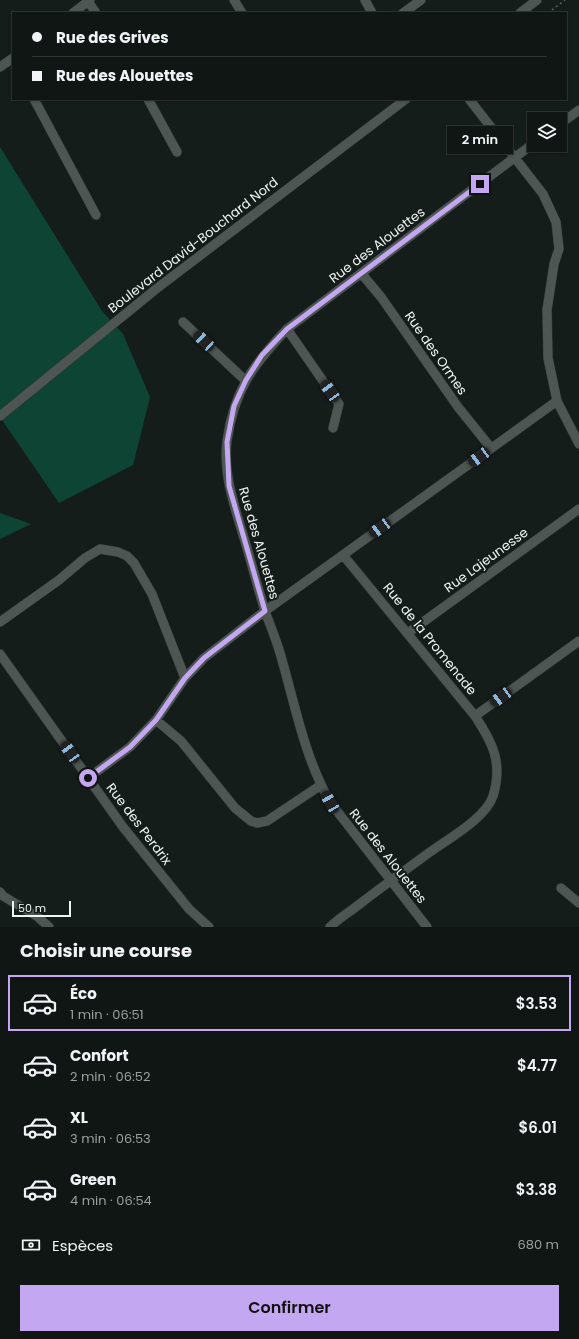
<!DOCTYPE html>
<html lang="fr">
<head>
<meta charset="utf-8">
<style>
  :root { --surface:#101614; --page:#1e2322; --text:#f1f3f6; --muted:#9c9fa0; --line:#303534; --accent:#c4a7f1 }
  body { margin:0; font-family:Poppins,sans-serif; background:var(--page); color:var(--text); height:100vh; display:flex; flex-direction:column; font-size:15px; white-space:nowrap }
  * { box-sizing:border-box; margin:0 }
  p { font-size:13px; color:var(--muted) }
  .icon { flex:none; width:22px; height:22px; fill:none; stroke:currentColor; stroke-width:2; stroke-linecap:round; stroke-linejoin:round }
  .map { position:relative; height:927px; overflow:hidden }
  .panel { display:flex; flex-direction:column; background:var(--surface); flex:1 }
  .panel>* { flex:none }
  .hud { position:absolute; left:12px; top:12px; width:555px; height:88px; border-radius:0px; box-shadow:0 1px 3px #0004,0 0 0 1px var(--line); display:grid; align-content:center; height:88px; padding:0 20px; background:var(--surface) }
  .fabs { position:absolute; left:527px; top:112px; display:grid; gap:8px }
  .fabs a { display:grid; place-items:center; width:40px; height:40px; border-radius:0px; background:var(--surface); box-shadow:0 1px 3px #0004,0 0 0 1px var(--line); font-size:20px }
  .scale { position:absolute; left:12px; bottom:10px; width:59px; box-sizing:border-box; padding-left:4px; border:2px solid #f0f5f3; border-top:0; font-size:11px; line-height:14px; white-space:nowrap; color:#f0f5f3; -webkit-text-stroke:3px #151d1a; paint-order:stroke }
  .end { position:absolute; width:18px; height:18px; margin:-9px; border:5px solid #c4a7f1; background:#111; box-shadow:0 0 0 2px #111 }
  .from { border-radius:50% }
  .bubble { position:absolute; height:28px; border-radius:0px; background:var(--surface); box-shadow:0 1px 3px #0004,0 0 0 1px var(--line); font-size:13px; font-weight:600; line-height:28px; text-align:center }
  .car { position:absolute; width:12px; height:24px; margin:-12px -6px; border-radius:5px; box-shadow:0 0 3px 1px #0007; background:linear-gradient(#222 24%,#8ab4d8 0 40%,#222 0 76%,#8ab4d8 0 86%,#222 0) }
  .hud b { display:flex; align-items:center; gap:14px; height:38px; font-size:15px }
  .hud b+b { border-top:1px solid var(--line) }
  .hud i { width:10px; height:10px; background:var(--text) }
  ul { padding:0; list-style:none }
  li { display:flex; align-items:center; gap:12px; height:56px; margin:0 8px 6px; padding:0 12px; border:2px solid transparent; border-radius:0px }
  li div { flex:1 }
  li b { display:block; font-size:15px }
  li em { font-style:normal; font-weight:600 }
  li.current { border-color:var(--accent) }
  li>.icon { width:36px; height:36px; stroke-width:1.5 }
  h2 { padding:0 20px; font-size:18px; line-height:48px }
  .pay { display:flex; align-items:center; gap:10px; height:44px; padding:0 20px; font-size:15px }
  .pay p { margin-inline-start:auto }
  .action { display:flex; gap:8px; margin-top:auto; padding:8px 20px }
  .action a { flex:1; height:46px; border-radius:0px; background:var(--accent); color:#111; font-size:16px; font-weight:600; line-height:46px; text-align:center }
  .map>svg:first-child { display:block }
</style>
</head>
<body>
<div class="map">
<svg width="579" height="927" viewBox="0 0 579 927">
  <rect width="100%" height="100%" fill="#151d1a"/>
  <path fill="#0e4434" d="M0,147L102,311L123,334L150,397L133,465L59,503L0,417Z
    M0,513L31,524L0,539Z"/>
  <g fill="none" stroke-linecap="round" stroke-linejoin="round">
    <defs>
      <path id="minor" d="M87,0L96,13
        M234,0L242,13
        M365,0L372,13
        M73,13L90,0
        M403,13L421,0
        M520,13L537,0
        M0,67L13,58
        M34,99L96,215
        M148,99L177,152
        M469,99L543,194L556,222L559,249L554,264L547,310L548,358L557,401L579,444
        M560,124L579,110
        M361,273L381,297L458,407L491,448
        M183,322L246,381
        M287,329L339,404L333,428
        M0,416L156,289L406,99
        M0,622L59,580L85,558L100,549L118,552L127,556L134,563L152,594L185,678
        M408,633L579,509
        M0,654L123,827L189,909L209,927
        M475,716L579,641
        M156,720L181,741L235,808L251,821L257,823L267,821L321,785
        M88,778L130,747L156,720L185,678L204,658L265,611L557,401
        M561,888L579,903
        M0,892L3,896L38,917L49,927
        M330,927C339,918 351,911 361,903C384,885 407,869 430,852C448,839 486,818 493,796C503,763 493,743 475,716L343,555
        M427,927L330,802C304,756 295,704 280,653C276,639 270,625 265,611C257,586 251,560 243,535C234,505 223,473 227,441C234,390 253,365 287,329L534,143"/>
    </defs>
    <use href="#minor" stroke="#323735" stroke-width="10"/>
    <path stroke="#59605d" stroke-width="1.5" stroke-dasharray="2 3" stroke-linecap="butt" d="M548,13L565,0"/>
    <use href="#minor" stroke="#4d5652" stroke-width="9"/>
  </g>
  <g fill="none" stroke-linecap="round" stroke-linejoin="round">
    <path stroke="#c4a7f1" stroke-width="5" d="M88,778L130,747L156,720L185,678L204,658L265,611L229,486L227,442L234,406L246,380L262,355L287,329L480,184"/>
  </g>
  <g text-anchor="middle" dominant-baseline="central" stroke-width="4" stroke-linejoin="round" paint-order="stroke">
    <g font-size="13" fill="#f0f5f3" stroke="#151d1a">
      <text transform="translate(193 245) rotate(-38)">Boulevard David-Bouchard Nord</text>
      <text transform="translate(377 245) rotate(-37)">Rue des Alouettes</text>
      <text transform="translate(436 353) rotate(55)">Rue des Ormes</text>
      <text transform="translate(259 543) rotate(74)">Rue des Alouettes</text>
      <text transform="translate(486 560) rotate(-36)">Rue Lajeunesse</text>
      <text transform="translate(430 639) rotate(51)">Rue de la Promenade</text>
      <text transform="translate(139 824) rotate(53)">Rue des Perdrix</text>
      <text transform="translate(388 856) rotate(52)">Rue des Alouettes</text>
    </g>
  </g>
</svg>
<div class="fabs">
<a><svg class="icon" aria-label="layers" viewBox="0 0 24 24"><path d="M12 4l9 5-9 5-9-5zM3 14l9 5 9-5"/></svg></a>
</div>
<div class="scale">50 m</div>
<i class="end from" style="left:88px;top:778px"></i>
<i class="end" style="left:480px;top:184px"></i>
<div class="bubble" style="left:447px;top:126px;width:66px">2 min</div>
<i class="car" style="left:204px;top:341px;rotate:313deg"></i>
<i class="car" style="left:330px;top:391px;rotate:325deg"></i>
<i class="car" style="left:479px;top:457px;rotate:234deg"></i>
<i class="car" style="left:380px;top:528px;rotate:234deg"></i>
<i class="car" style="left:501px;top:697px;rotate:234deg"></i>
<i class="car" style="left:70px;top:752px;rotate:325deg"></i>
<i class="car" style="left:330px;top:802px;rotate:330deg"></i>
<div class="hud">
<b><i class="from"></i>Rue des Grives</b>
<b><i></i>Rue des Alouettes</b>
</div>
</div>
<section class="panel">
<h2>Choisir une course</h2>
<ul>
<li class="current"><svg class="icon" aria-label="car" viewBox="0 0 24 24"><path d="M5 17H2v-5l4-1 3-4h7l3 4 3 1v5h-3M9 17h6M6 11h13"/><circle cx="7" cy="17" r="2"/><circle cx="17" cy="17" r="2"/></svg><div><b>Éco</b><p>1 min · 06:51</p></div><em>$3.53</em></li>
<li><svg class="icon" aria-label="car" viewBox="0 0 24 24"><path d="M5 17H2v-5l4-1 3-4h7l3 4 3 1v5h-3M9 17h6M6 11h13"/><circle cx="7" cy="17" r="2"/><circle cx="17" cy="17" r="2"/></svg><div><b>Confort</b><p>2 min · 06:52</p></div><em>$4.77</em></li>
<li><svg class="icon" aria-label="car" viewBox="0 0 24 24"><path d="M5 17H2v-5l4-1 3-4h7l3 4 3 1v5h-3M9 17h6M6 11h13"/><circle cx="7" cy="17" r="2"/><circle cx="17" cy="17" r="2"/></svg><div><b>XL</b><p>3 min · 06:53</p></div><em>$6.01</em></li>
<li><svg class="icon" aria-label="car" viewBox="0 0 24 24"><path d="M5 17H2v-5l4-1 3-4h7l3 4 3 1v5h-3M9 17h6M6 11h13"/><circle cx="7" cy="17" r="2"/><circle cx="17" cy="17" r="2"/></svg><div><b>Green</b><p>4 min · 06:54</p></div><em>$3.38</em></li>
</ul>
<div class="pay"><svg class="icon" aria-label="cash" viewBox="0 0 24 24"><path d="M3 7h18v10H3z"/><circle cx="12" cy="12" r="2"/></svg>Espèces<p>680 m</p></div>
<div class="action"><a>Confirmer</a></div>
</section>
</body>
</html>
